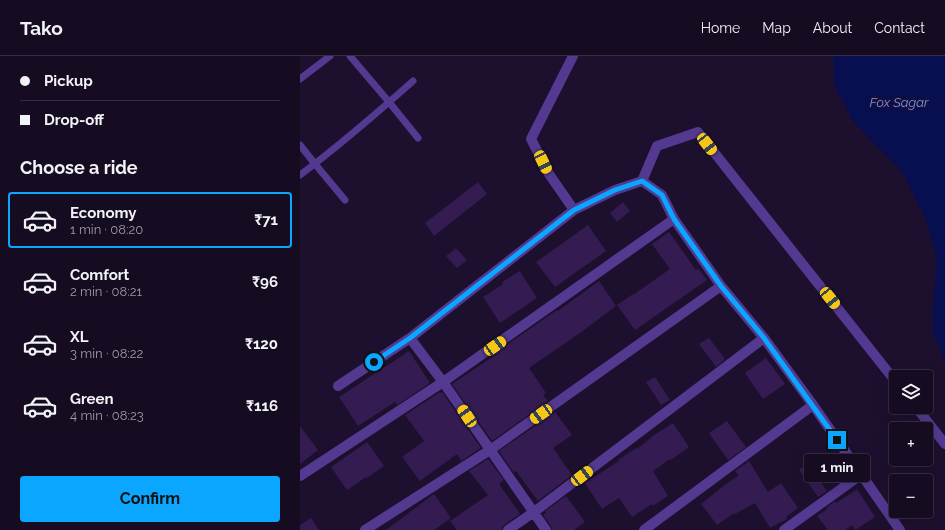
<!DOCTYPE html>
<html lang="en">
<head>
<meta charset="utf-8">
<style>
  :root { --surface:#160c22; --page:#1f152a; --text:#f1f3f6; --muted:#9e9ba5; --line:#352c40; --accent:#0aa6ff }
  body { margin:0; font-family:Raleway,sans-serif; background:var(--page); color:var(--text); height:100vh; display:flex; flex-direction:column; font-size:15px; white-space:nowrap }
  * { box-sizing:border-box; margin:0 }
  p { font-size:13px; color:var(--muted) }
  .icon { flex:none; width:22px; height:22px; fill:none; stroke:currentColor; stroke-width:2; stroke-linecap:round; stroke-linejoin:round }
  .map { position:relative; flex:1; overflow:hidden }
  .side { display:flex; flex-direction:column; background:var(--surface); width:300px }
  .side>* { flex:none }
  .hud { display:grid; align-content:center; height:88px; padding:0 20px; background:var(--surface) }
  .tools { position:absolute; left:589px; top:314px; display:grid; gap:8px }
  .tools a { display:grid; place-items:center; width:44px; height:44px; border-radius:4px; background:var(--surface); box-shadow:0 4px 16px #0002,0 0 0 1px var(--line); font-size:20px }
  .end { position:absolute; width:18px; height:18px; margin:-9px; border:5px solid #0aa6ff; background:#111; box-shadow:0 0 0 2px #111 }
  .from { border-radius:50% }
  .bubble { position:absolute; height:28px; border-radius:4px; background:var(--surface); box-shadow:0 4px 16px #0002,0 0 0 1px var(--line); font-size:13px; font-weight:700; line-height:28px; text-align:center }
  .car { position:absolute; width:12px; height:24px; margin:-12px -6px; border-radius:5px; box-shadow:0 0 3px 1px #0007; background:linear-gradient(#f5c518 24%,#345 0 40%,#f5c518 0 76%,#345 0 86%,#f5c518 0) }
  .hud b { display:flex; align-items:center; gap:14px; height:38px; font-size:15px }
  .hud b+b { border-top:1px solid var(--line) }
  .hud i { width:10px; height:10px; background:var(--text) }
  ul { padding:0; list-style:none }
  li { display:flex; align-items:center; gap:12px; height:56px; margin:0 8px 6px; padding:0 12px; border:2px solid transparent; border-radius:4px }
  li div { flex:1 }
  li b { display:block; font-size:15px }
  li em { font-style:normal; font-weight:700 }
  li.active { border-color:var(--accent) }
  li>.icon { width:36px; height:36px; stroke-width:1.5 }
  h2 { padding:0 20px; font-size:18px; line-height:48px }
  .button { display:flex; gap:8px; margin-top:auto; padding:8px 20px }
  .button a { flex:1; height:46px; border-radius:4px; background:var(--accent); color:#111; font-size:16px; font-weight:700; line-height:46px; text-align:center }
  header { display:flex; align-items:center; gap:24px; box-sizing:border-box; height:56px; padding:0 20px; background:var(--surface); border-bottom:1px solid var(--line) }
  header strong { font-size:19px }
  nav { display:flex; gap:22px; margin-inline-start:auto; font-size:14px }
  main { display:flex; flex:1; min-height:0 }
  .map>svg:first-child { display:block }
</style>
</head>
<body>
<header>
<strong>Tako</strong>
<nav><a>Home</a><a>Map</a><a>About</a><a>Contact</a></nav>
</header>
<main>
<section class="side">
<div class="hud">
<b><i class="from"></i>Pickup</b>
<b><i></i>Drop-off</b>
</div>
<h2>Choose a ride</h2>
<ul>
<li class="active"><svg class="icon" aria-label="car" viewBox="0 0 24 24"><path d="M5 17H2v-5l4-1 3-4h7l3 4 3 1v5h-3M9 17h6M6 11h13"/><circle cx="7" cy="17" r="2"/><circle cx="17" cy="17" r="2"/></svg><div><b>Economy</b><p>1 min · 08:20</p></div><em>₹71</em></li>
<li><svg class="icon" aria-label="car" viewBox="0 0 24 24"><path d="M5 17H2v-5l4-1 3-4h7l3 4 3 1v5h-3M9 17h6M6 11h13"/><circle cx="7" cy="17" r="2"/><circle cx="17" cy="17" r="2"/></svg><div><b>Comfort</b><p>2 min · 08:21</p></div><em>₹96</em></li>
<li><svg class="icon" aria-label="car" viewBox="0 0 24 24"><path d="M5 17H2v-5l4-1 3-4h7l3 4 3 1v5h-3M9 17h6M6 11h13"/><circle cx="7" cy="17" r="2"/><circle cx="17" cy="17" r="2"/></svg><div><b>XL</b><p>3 min · 08:22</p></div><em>₹120</em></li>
<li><svg class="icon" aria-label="car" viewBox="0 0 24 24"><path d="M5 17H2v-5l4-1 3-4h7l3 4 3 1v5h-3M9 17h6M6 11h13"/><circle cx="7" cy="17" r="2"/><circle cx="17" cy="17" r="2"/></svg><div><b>Green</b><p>4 min · 08:23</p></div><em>₹116</em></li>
</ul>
<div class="button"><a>Confirm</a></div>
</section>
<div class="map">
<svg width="645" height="474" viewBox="0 0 645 474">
  <rect width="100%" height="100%" fill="#1d102e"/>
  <path fill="#080f50" d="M533,0H645V306L633,275V250L637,202L624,159L602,116L553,65L535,31Z"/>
  <path fill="#341b51" d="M178,126L187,138L134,180L125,167Z
    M323,146L330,155L317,166L310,157Z
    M288,169L306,195L255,231L236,206Z
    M369,176L396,214L398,212L407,224L335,274L317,249L333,238V239L370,213L352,188Z
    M156,192L167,204L157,212L146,200Z
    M220,215L237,242L200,267L183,241L203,228L202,226Z
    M299,225L316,250L280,277L229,312L246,337L243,339L248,345L192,385L152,328L197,298L196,297L208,288L257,254L258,255Z
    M409,282L425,303L416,311L399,288Z
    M109,295L130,327L97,349L95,346L58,370L39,341Z
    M466,302L485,328L463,343L445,317Z
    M355,321L370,344L361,349L346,326Z
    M140,336V337L142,336L181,392L161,405L157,398L120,425L102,401L124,385L105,359Z
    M255,356L272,379L253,392L272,419L238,445L216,415L214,417L199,395Z
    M427,365L446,391L428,404L409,377Z
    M373,367L389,391L371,404L370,403L353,415L368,440L353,450L352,448L332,461L319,442L302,453L285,427L319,405L318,404L336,392L337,393L354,379Z
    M0,370L18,394L0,408Z
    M67,386L84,410L67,422L66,421L47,434L31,411Z
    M188,403L204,424L199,428L220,458L204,469L202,471V474H157L150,465L188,439L169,415Z
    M449,405L468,436L481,427L498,452L486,461L487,463L470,472L455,447L435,458L434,457L417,469L401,448L419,434V433L438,420V419L435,415Z
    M507,408L527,435L518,441L499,414Z
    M557,433L575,461L555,474L552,469L545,474H528L517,460L527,453L526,452L535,445L536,447Z
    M134,438L151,462L134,474H86Z
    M266,440L285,466L274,474H252L251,470L243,459L246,457L245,455Z
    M11,462L19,474H0V469Z"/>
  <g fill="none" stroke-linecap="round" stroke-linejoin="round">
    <path stroke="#533990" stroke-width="7" d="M50,0L89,46L118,82
      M0,23L30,0
      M0,89L15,108L45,144
      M0,119C39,90 77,57 113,25"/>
    <path stroke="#533990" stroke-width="10" d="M273,0L231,83L249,118L274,154
      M342,125L357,90L398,76L596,326
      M38,330L110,282
      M616,351L645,388
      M0,420L143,326L374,163
      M65,474L190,394L421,230
      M208,474L234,456L464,282
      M246,474L143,326L110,282L274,154L315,134L342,125L362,139L374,163L421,230L464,282L513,349L600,474
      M344,474L513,349
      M484,474L562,418"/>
  </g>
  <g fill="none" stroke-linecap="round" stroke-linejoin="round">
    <path stroke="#0aa6ff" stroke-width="5" d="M74,306L110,282L274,154L315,134L342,125L362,139L374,163L421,230L464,282L537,384"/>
  </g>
  <g text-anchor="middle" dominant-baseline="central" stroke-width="3" stroke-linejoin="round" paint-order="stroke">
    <g font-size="13" font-style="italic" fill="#6c94ff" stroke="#1d102e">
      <text x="599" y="46">Fox Sagar</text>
    </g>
  </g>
</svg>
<div class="tools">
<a><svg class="icon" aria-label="layers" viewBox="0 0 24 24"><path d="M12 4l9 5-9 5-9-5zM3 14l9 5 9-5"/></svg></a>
<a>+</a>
<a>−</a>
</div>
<i class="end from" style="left:74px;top:306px"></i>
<i class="end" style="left:537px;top:384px"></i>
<div class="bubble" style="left:504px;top:398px;width:66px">1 min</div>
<i class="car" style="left:407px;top:88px;rotate:142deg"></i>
<i class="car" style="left:243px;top:106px;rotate:154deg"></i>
<i class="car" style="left:530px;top:242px;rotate:141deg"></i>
<i class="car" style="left:195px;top:290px;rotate:55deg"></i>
<i class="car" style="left:241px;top:358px;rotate:235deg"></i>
<i class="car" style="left:167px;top:360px;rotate:326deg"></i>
<i class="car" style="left:282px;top:420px;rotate:53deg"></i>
</div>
</main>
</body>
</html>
